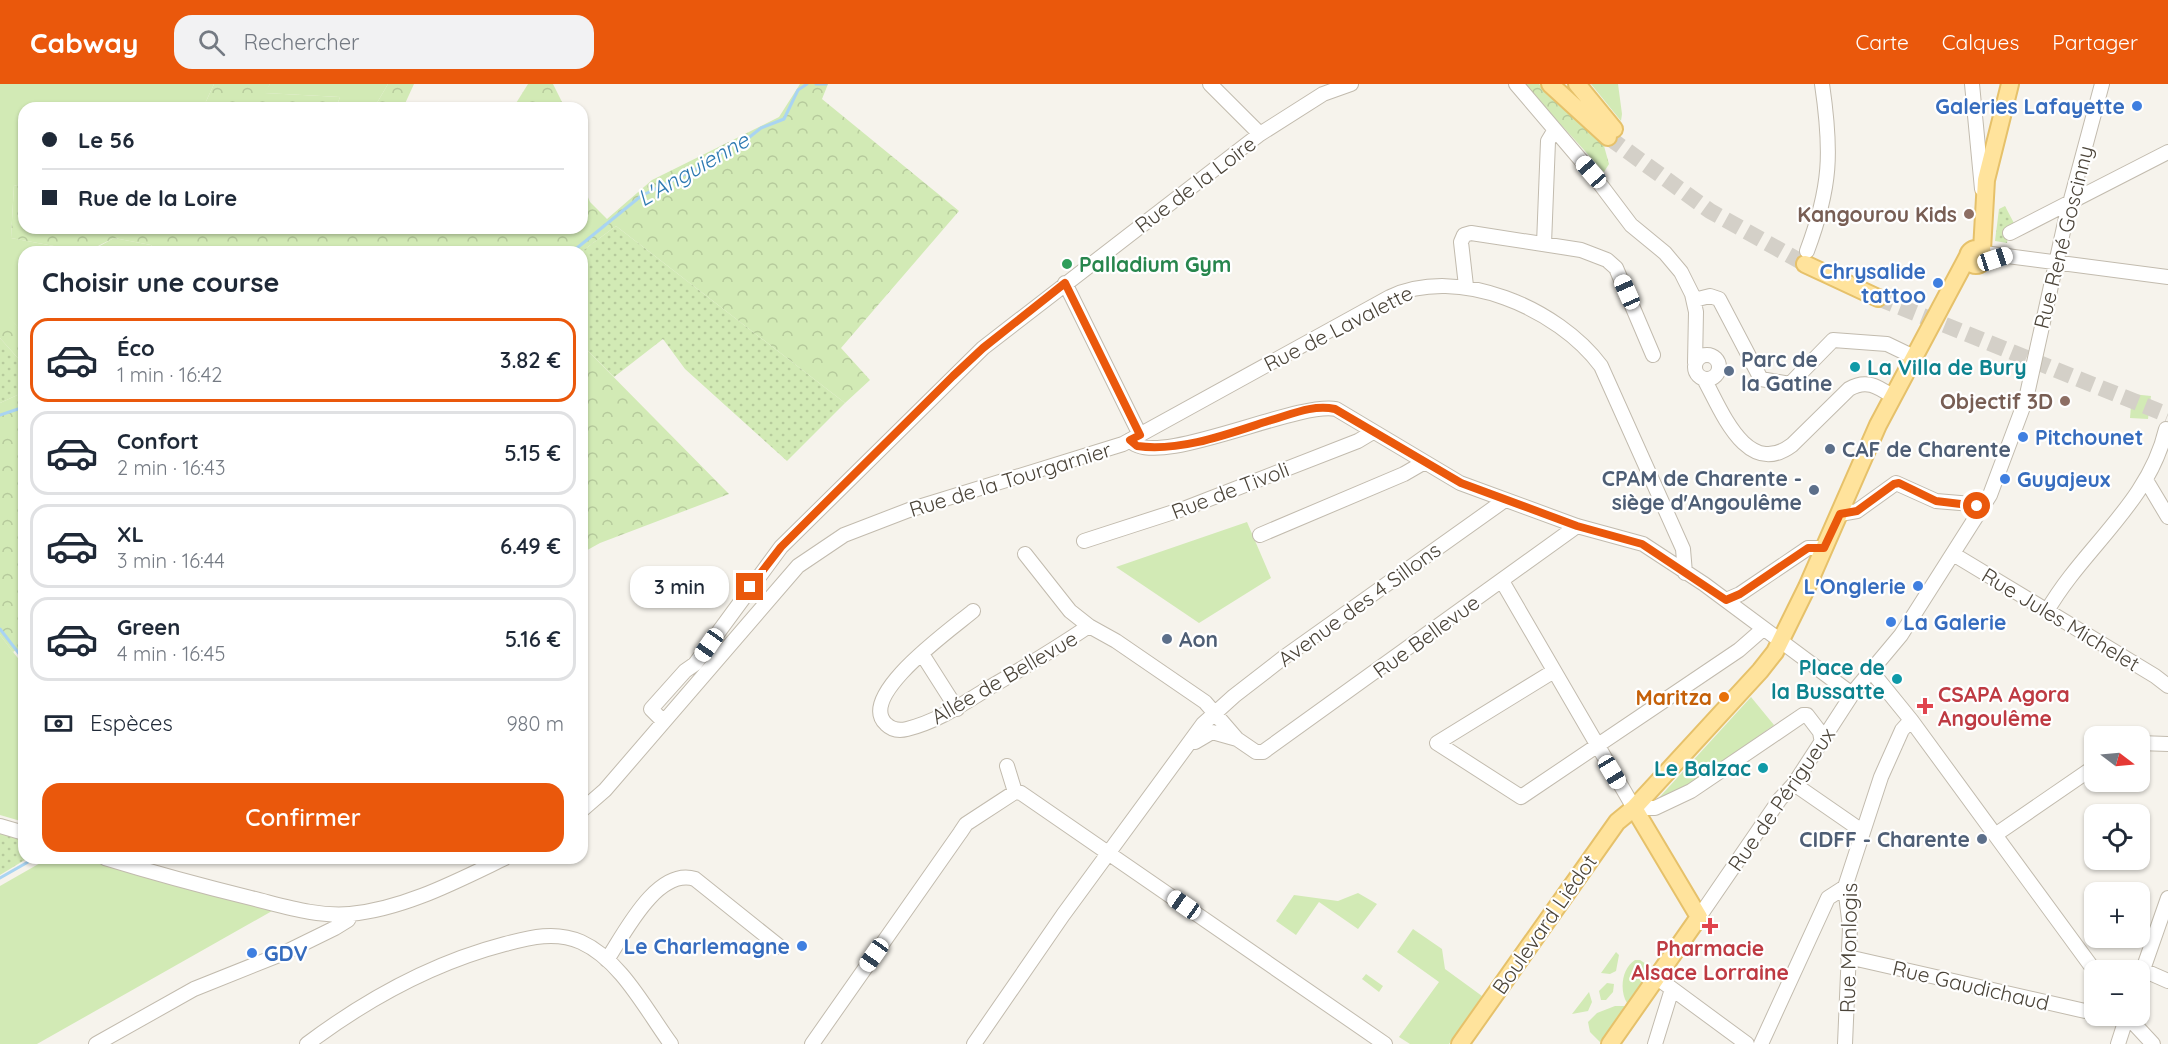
<!DOCTYPE html>
<html lang="fr">
<head>
<meta charset="utf-8">
<style>
  :root { --surface:#fff; --page:#f2f2f3; --text:#1f2937; --muted:#747a83; --line:#e0e1e3; --accent:#ea580c }
  body { margin:0; font-family:Quicksand,sans-serif; background:var(--page); color:var(--text); height:100vh; display:flex; flex-direction:column; font-size:22px; white-space:nowrap }
  * { box-sizing:border-box; margin:0 }
  p { font-size:20px; color:var(--muted) }
  .icon { flex:none; width:33px; height:33px; fill:none; stroke:currentColor; stroke-width:2; stroke-linecap:round; stroke-linejoin:round }
  .map { position:relative; flex:1; overflow:hidden }
  .details { position:absolute; left:18px; top:162px; width:570px; height:618px; display:flex; flex-direction:column; background:var(--surface); border-radius:18px; box-shadow:0 2px 4px #0004 }
  .details>* { flex:none }
  .guide { position:absolute; left:18px; top:18px; width:570px; height:132px; border-radius:18px; box-shadow:0 2px 4px #0004; display:grid; align-content:center; height:132px; padding:0 24px; background:var(--surface) }
  .needle { width:39px; rotate:106deg }
  .buttons { position:absolute; left:2084px; top:642px; display:grid; gap:12px }
  .buttons a { display:grid; place-items:center; width:66px; height:66px; border-radius:12px; background:var(--surface); box-shadow:0 2px 4px #0004; font-size:30px }
  .end { position:absolute; width:27px; height:27px; margin:-14px; border:8px solid #ea580c; background:#fff; box-shadow:0 0 0 3px #fff }
  .from { border-radius:50% }
  .bubble { position:absolute; height:42px; border-radius:18px; background:var(--surface); box-shadow:0 2px 4px #0004; font-size:20px; font-weight:600; line-height:42px; text-align:center }
  .car { position:absolute; width:18px; height:36px; margin:-18px -9px; border-radius:8px; box-shadow:0 0 4px 2px #0007; background:linear-gradient(#fff 24%,#345 0 40%,#fff 0 76%,#345 0 86%,#fff 0) }
  .guide b { display:flex; align-items:center; gap:21px; height:57px; font-size:22px }
  .guide b+b { border-top:2px solid var(--line) }
  .guide i { width:15px; height:15px; background:var(--text) }
  ul { padding:0; list-style:none }
  li { display:flex; align-items:center; gap:18px; height:84px; margin:0 12px 9px; padding:0 12px; border:3px solid var(--line); border-radius:18px }
  li div { flex:1 }
  li b { display:block; font-size:22px }
  li em { font-style:normal; font-weight:600 }
  li.on { border-color:var(--accent) }
  li>.icon { width:54px; height:54px; stroke-width:1.5 }
  h2 { padding:0 24px; font-size:27px; line-height:72px }
  .pay { display:flex; align-items:center; gap:15px; height:66px; padding:0 24px; font-size:22px }
  .pay p { margin-inline-start:auto }
  .action { display:flex; gap:12px; margin-top:auto; padding:12px 24px }
  .action a { flex:1; height:69px; border-radius:18px; background:var(--accent); color:#fff; font-size:24px; font-weight:600; line-height:69px; text-align:center }
  header { display:flex; align-items:center; gap:36px; box-sizing:border-box; height:84px; padding:0 30px; background:var(--accent); color:#fff }
  header strong { font-size:28px }
  nav { display:flex; gap:33px; margin-inline-start:auto; font-size:21px }
  .search { width:420px; height:54px; background:var(--page); display:flex; align-items:center; gap:15px; box-sizing:border-box; padding:0 21px; border-radius:18px; color:var(--muted); font-size:22px }
  .map>svg:first-child { display:block }
</style>
</head>
<body>
<header>
<strong>Cabway</strong>
<div class="search"><svg class="icon" aria-label="search" viewBox="0 0 24 24"><circle cx="10" cy="10" r="6"/><path d="M15 15l6 6"/></svg>Rechercher</div>
<nav><a>Carte</a><a>Calques</a><a>Partager</a></nav>
</header>
<div class="map">
<svg width="2168" height="960" viewBox="0 0 2168 960">
  <defs>
    <pattern id="forest-crowns" width="20" height="18" patternUnits="userSpaceOnUse" patternTransform="scale(1.5)"><rect width="20" height="18" fill="#d2eab5"/><path d="M2 6a3 3 0 1 1 6 0M12 15a3 3 0 1 1 6 0" fill="none" stroke="#b6ca9c"/></pattern>
    <pattern id="garden-dots" width="8" height="8" patternUnits="userSpaceOnUse" patternTransform="scale(1.5)"><rect width="8" height="8" fill="#d2eab5"/><path d="M2 2h.1M6 6h.1" fill="none" stroke="#b6ca9c" stroke-width="1.8" stroke-linecap="round"/></pattern>
  </defs>
  <rect width="100%" height="100%" fill="#f6f3ec"/>
  <path fill="#d2eab5" d="M0,0H214L203,24H24V104L14,101L11,154L86,168H24V251L8,232H0Z
    M270,0H388L374,24H336L340,13L264,9Z
    M1591,0H1618L1622,30L1621,37Z
    M114,154L151,161L158,168H89Z
    M2132,310L2151,312L2148,335L2130,334Z
    M1247,438L1271,494L1199,539L1116,483Z
    M0,551L24,582V738L0,731Z
    M1751,613L1774,641L1681,707L1656,717Z
    M49,774H89L136,791L272,827L37,960H0V802Z
    M1358,809L1377,820L1358,845L1319,818L1296,851L1276,837L1294,811L1338,817Z
    M1413,845L1442,865L1445,885L1482,912L1449,960H1410L1399,953L1439,898L1397,868Z
    M1616,868L1619,871L1616,887L1610,890L1601,889Z
    M1635,876H1640L1652,884L1627,919C1619,906 1622,884 1635,876Z
    M1366,890L1383,902L1379,908L1362,895Z
    M1607,899L1614,900L1613,908L1606,916H1601L1599,907Z
    M1589,908L1592,918L1588,927L1572,930Z
    M1615,922H1625L1600,958L1590,948L1588,938L1597,929Z"/>
  <path fill="url(#forest-crowns)" d="M214,0H270L265,9L340,13L336,24H203Z
    M388,0H414L403,24H374Z
    M528,0H553L565,24H513Z
    M800,0H828L822,15L959,127L841,264L870,296L845,319L616,142L581,168H158L151,161L114,154L86,168L11,154L14,101L24,104V144H582V99L590,118L607,135L652,96L779,33Z
    M1524,0H1539L1604,62L1609,80L1604,88Z
    M8,231L24,251V281L0,254V232Z
    M582,261L729,410L600,459L582,469Z
    M24,308V561L13,568L0,551V319Z"/>
  <path fill="url(#garden-dots)" d="M2005,122L2016,143L2009,147L2007,159L1995,157L1999,125Z
    M616,142L845,319L787,377L685,285L663,255L614,293L582,261L581,168Z
    M0,254L24,281V308L0,319Z
    M0,749L24,756V774H28L0,791Z"/>
  <g fill="none" stroke-linecap="round" stroke-linejoin="round">
    <path stroke="#a9d4f2" stroke-width="3" d="M816,0H826
      M572,168L641,112L712,77L730,61L747,55L761,44L784,35L798,6L807,0
      M0,331L24,323
      M0,545L24,576
      M0,794L35,774"/>
    <path stroke="#d4d0c8" stroke-width="16" stroke-dasharray="16 8" stroke-linecap="butt" d="M1608,53L1710,127L1805,180
      M1878,214L2168,331"/>
    <defs>
      <path id="minor" d="M1210,0L1260,50
        M1516,0L1591,88L1631,141L1665,169L1681,188L1692,210L1696,228L1695,279
        M1972,0L1982,105
        M2010,149L2168,68
        M1544,160L1548,57L1554,47
        M1807,167C1831,103 1832,68 1822,0
        M1984,169L2168,193
        M1065,199L1140,351
        M1466,202L1461,158L1464,151L1471,149L1581,166L1607,176L1616,184L1653,271
        M1694,216L1710,212L1719,215L1761,295L1790,300L1833,256L1887,260L1914,273
        M1695 283a12 12 0 1 1 24 0a12 12 0 1 1-24 0Z
        M1704,295C1721,325 1746,395 1792,361L1849,305C1866,295 1877,302 1892,312
        M1130,356C1153,387 1296,317 1336,325L1460,399L1577,442L1643,460L1704,500L1852,610
        M2146,396L2168,433
        M1840,430L1857,427L1896,399L1936,417L1972,420L1981,425
        M1260,451L1404,390L1423,379
        M1084,457L1186,424L1358,357L1373,348
        M1025,470L1070,527L1089,542
        M1953,470L2155,592L2168,602
        M1502,497L1634,724H1655L1691,707L1803,631H1807L1820,648L1822,659
        M1726,516L1740,510L1808,464H1824
        M973,527C953,544 856,612 886,640C892,646 899,647 907,645C939,637 964,619 992,602C1025,583 1058,563 1089,542L1116,557L1205,618L1237,655L1256,668H1263L1577,442
        M2047,527C2083,464 2149,419 2166,345
        M922,570L957,625
        M1554,587L1437,659L1521,713L1739,566L1763,545
        M1872,588L1911,636L2094,886
        M663,637L651,625L685,587L695,580L781,463L983,264L1260,50L1323,10L1351,0
        M1195,658L1212,648L1237,655
        M2139,659L2168,660
        M1007,682L1015,708
        M1794,700L1862,747
        M1015,708L1021,709L1385,960
        M582,726L605,706L798,482L844,451L909,426L1123,360L1390,213C1458,181 1558,224 1601,282L1683,465L1685,489
        M0,742L24,749
        M1995,751L2094,683
        M105,774C154,789 202,802 251,814C284,822 317,833 350,830C404,825 457,797 505,774
        M1699,833L1780,715L1794,700L1855,606L1901,551L1990,411L2026,315L2066,134L2102,0
        M1848,873L2094,929
        M607,876C624,850 657,783 695,795L780,863
        M2143,886L2168,897
        M1656,893L1747,960
        M2139,897L2168,814
        M2107,932H2124
        M2127,932L2153,960
        M96,960L194,905L284,869L335,844L348,836L351,830
        M307,960C367,915 432,879 505,860C531,853 556,847 581,858C621,876 646,926 671,960
        M812,960L960,749L966,740L1015,708
        M974,960L1063,831L1203,640L1234,612L1283,574L1505,416
        M1655,960L1672,905
        M1761,960L1828,814L1845,803
        M1845,960L1850,843L1845,803L1881,693L1902,646L1911,636
        M2118,960L2127,932"/>
      <path id="major" d="M1550,0L1608,53
        M1577,0L1614,45
        M1968 173a8 8 0 1 1 16 0a8 8 0 1 1-16 0Z
        M1982,166L1986,96L2010,0
        M1805,180L1878,214
        M1460,960L1617,738L1634,724L1760,587L1775,568L1807,503L1878,341L1968,172
        M1610,960L1699,833L1634,724"/>
    </defs>
    <use href="#minor" stroke="#c2bbae" stroke-width="16"/>
    <use href="#major" stroke="#e6c16a" stroke-width="20"/>
    <use href="#minor" stroke="#fff" stroke-width="14"/>
    <use href="#major" stroke="#ffe39c" stroke-width="16"/>
  </g>
  <g fill="none" stroke-linecap="round" stroke-linejoin="round">
    <path stroke="#ea580c" stroke-width="8" d="M750,503L781,463L953,292L983,264L1065,199L1140,351L1130,356L1137,362C1180,368 1228,350 1268,337C1290,331 1312,320 1335,325L1461,399L1577,442L1642,460L1726,516L1740,510L1808,464H1824L1840,430L1857,427L1894,400L1899,399L1936,417L1977,422"/>
  </g>
  <g fill="#3f7fe0" stroke="#fff" stroke-width="2">
    <circle cx="2137" cy="22" r="6"/>
    <circle cx="1938" cy="199" r="6"/>
    <circle cx="2023" cy="353" r="6"/>
    <circle cx="2005" cy="395" r="6"/>
    <circle cx="1918" cy="502" r="6"/>
    <circle cx="1891" cy="538" r="6"/>
    <circle cx="802" cy="862" r="6"/>
    <circle cx="252" cy="869" r="6"/>
  </g>
  <g fill="#8d6e63" stroke="#fff" stroke-width="2">
    <circle cx="1969" cy="130" r="6"/>
    <circle cx="2065" cy="317" r="6"/>
  </g>
  <circle fill="#2e9e5b" stroke="#fff" stroke-width="2" cx="1067" cy="180" r="6"/>
  <g fill="#0f9aa8" stroke="#fff" stroke-width="2">
    <circle cx="1855" cy="283" r="6"/>
    <circle cx="1897" cy="595" r="6"/>
    <circle cx="1763" cy="684" r="6"/>
  </g>
  <g fill="#5c6f8a" stroke="#fff" stroke-width="2">
    <circle cx="1729" cy="287" r="6"/>
    <circle cx="1830" cy="365" r="6"/>
    <circle cx="1814" cy="406" r="6"/>
    <circle cx="1167" cy="555" r="6"/>
    <circle cx="1982" cy="755" r="6"/>
  </g>
  <circle fill="#e8710a" stroke="#fff" stroke-width="2" cx="1724" cy="613" r="6"/>
  <g fill="#e0444e" stroke="#fff" stroke-width="2">
    <path d="M1922 613h6v6h6v6h-6v6h-6v-6h-6v-6h6z"/>
    <path d="M1707 833h6v6h6v6h-6v6h-6v-6h-6v-6h6z"/>
  </g>
  <g text-anchor="middle" dominant-baseline="central" stroke-width="4.5" stroke-linejoin="round" paint-order="stroke">
    <g font-size="21" font-weight="bold" fill="#366cbe" stroke="#fff" text-anchor="end">
      <text x="2125" y="22">Galeries Lafayette</text>
      <text x="1926" y="187">Chrysalide<tspan x="1926" dy="24">tattoo</tspan></text>
      <text x="2035" y="353" text-anchor="start">Pitchounet</text>
      <text x="2017" y="395" text-anchor="start">Guyajeux</text>
      <text x="1906" y="502">L'Onglerie</text>
      <text x="1903" y="538" text-anchor="start">La Galerie</text>
      <text x="790" y="862">Le Charlemagne</text>
      <text x="264" y="869" text-anchor="start">GDV</text>
    </g>
    <g font-size="21" fill="#4b4439" stroke="#fff">
      <text transform="translate(1195 100) rotate(-37)">Rue de la Loire</text>
      <text transform="translate(2063 153) rotate(-76)">Rue René Goscinny</text>
      <text transform="translate(1338 244) rotate(-27)">Rue de Lavalette</text>
      <text transform="translate(1010 395) rotate(-17)">Rue de la Tourgarnier</text>
      <text transform="translate(1230 406) rotate(-21)">Rue de Tivoli</text>
      <text transform="translate(1359 520) rotate(-36)">Avenue des 4 Sillons</text>
      <text transform="translate(2061 535) rotate(31)">Rue Jules Michelet</text>
      <text transform="translate(1426 552) rotate(-36)">Rue Bellevue</text>
      <text transform="translate(1004 593) rotate(-30)">Allée de Bellevue</text>
      <text transform="translate(1781 715) rotate(-55)">Rue de Périgueux</text>
      <text transform="translate(1544 840) rotate(-55)">Boulevard Liédot</text>
      <text transform="translate(1848 864) rotate(-89)">Rue Monlogis</text>
      <text transform="translate(1971 901) rotate(13)">Rue Gaudichaud</text>
    </g>
    <g font-size="21" font-weight="bold" fill="#785e54" stroke="#fff" text-anchor="end">
      <text x="1957" y="130">Kangourou Kids</text>
      <text x="2053" y="317">Objectif 3D</text>
    </g>
    <g font-size="21" font-weight="bold" fill="#27864d" stroke="#fff" text-anchor="start">
      <text x="1079" y="180">Palladium Gym</text>
    </g>
    <g font-size="21" font-weight="bold" fill="#4e5e75" stroke="#fff" text-anchor="start">
      <text x="1741" y="275">Parc de<tspan x="1741" dy="24">la Gatine</tspan></text>
      <text x="1842" y="365">CAF de Charente</text>
      <text x="1802" y="394" text-anchor="end">CPAM de Charente -<tspan x="1802" dy="24">siège d'Angoulême</tspan></text>
      <text x="1179" y="555">Aon</text>
      <text x="1970" y="755" text-anchor="end">CIDFF - Charente</text>
    </g>
    <g font-size="21" font-weight="bold" fill="#0d838f" stroke="#fff" text-anchor="end">
      <text x="1867" y="283" text-anchor="start">La Villa de Bury</text>
      <text x="1885" y="583">Place de<tspan x="1885" dy="24">la Bussatte</tspan></text>
      <text x="1751" y="684">Le Balzac</text>
    </g>
    <g font-size="21" font-weight="bold" fill="#be3a42" stroke="#fff" text-anchor="start">
      <text x="1938" y="610">CSAPA Agora<tspan x="1938" dy="24">Angoulême</tspan></text>
      <text x="1710" y="864" text-anchor="middle">Pharmacie<tspan x="1710" dy="24">Alsace Lorraine</tspan></text>
    </g>
    <g font-size="21" font-weight="bold" fill="#c56008" stroke="#fff" text-anchor="end">
      <text x="1712" y="613">Maritza</text>
    </g>
    <g font-size="22" font-style="italic" fill="#2e7ab2" stroke="#fff">
      <text transform="translate(693 85) rotate(-30)">L'Anguienne</text>
    </g>
  </g>
</svg>
<div class="buttons">
<a><svg class="needle" viewBox="-14 -14 28 28"><path d="M0-13l5 13h-10z" fill="#e53935"/><path d="M0 13l5-13h-10z" fill="#747a83"/></svg></a>
<a><svg class="icon" aria-label="locate" viewBox="0 0 24 24"><circle cx="12" cy="12" r="6"/><path d="M12 2v4M12 18v4M2 12h4M18 12h4"/></svg></a>
<a>+</a>
<a>−</a>
</div>
<i class="end from" style="left:1977px;top:422px"></i>
<i class="end" style="left:750px;top:503px"></i>
<div class="bubble" style="left:630px;top:482px;width:99px">3 min</div>
<i class="car" style="left:1591px;top:88px;rotate:319deg"></i>
<i class="car" style="left:1995px;top:175px;rotate:72deg"></i>
<i class="car" style="left:1627px;top:208px;rotate:336deg"></i>
<i class="car" style="left:709px;top:561px;rotate:215deg"></i>
<i class="car" style="left:1612px;top:688px;rotate:149deg"></i>
<i class="car" style="left:1184px;top:821px;rotate:305deg"></i>
<i class="car" style="left:874px;top:871px;rotate:215deg"></i>
<div class="guide">
<b><i class="from"></i>Le 56</b>
<b><i></i>Rue de la Loire</b>
</div>
<section class="details">
<h2>Choisir une course</h2>
<ul>
<li class="on"><svg class="icon" aria-label="car" viewBox="0 0 24 24"><path d="M5 17H2v-5l4-1 3-4h7l3 4 3 1v5h-3M9 17h6M6 11h13"/><circle cx="7" cy="17" r="2"/><circle cx="17" cy="17" r="2"/></svg><div><b>Éco</b><p>1 min · 16:42</p></div><em>3.82 €</em></li>
<li><svg class="icon" aria-label="car" viewBox="0 0 24 24"><path d="M5 17H2v-5l4-1 3-4h7l3 4 3 1v5h-3M9 17h6M6 11h13"/><circle cx="7" cy="17" r="2"/><circle cx="17" cy="17" r="2"/></svg><div><b>Confort</b><p>2 min · 16:43</p></div><em>5.15 €</em></li>
<li><svg class="icon" aria-label="car" viewBox="0 0 24 24"><path d="M5 17H2v-5l4-1 3-4h7l3 4 3 1v5h-3M9 17h6M6 11h13"/><circle cx="7" cy="17" r="2"/><circle cx="17" cy="17" r="2"/></svg><div><b>XL</b><p>3 min · 16:44</p></div><em>6.49 €</em></li>
<li><svg class="icon" aria-label="car" viewBox="0 0 24 24"><path d="M5 17H2v-5l4-1 3-4h7l3 4 3 1v5h-3M9 17h6M6 11h13"/><circle cx="7" cy="17" r="2"/><circle cx="17" cy="17" r="2"/></svg><div><b>Green</b><p>4 min · 16:45</p></div><em>5.16 €</em></li>
</ul>
<div class="pay"><svg class="icon" aria-label="cash" viewBox="0 0 24 24"><path d="M3 7h18v10H3z"/><circle cx="12" cy="12" r="2"/></svg>Espèces<p>980 m</p></div>
<div class="action"><a>Confirmer</a></div>
</section>
</div>
</body>
</html>
